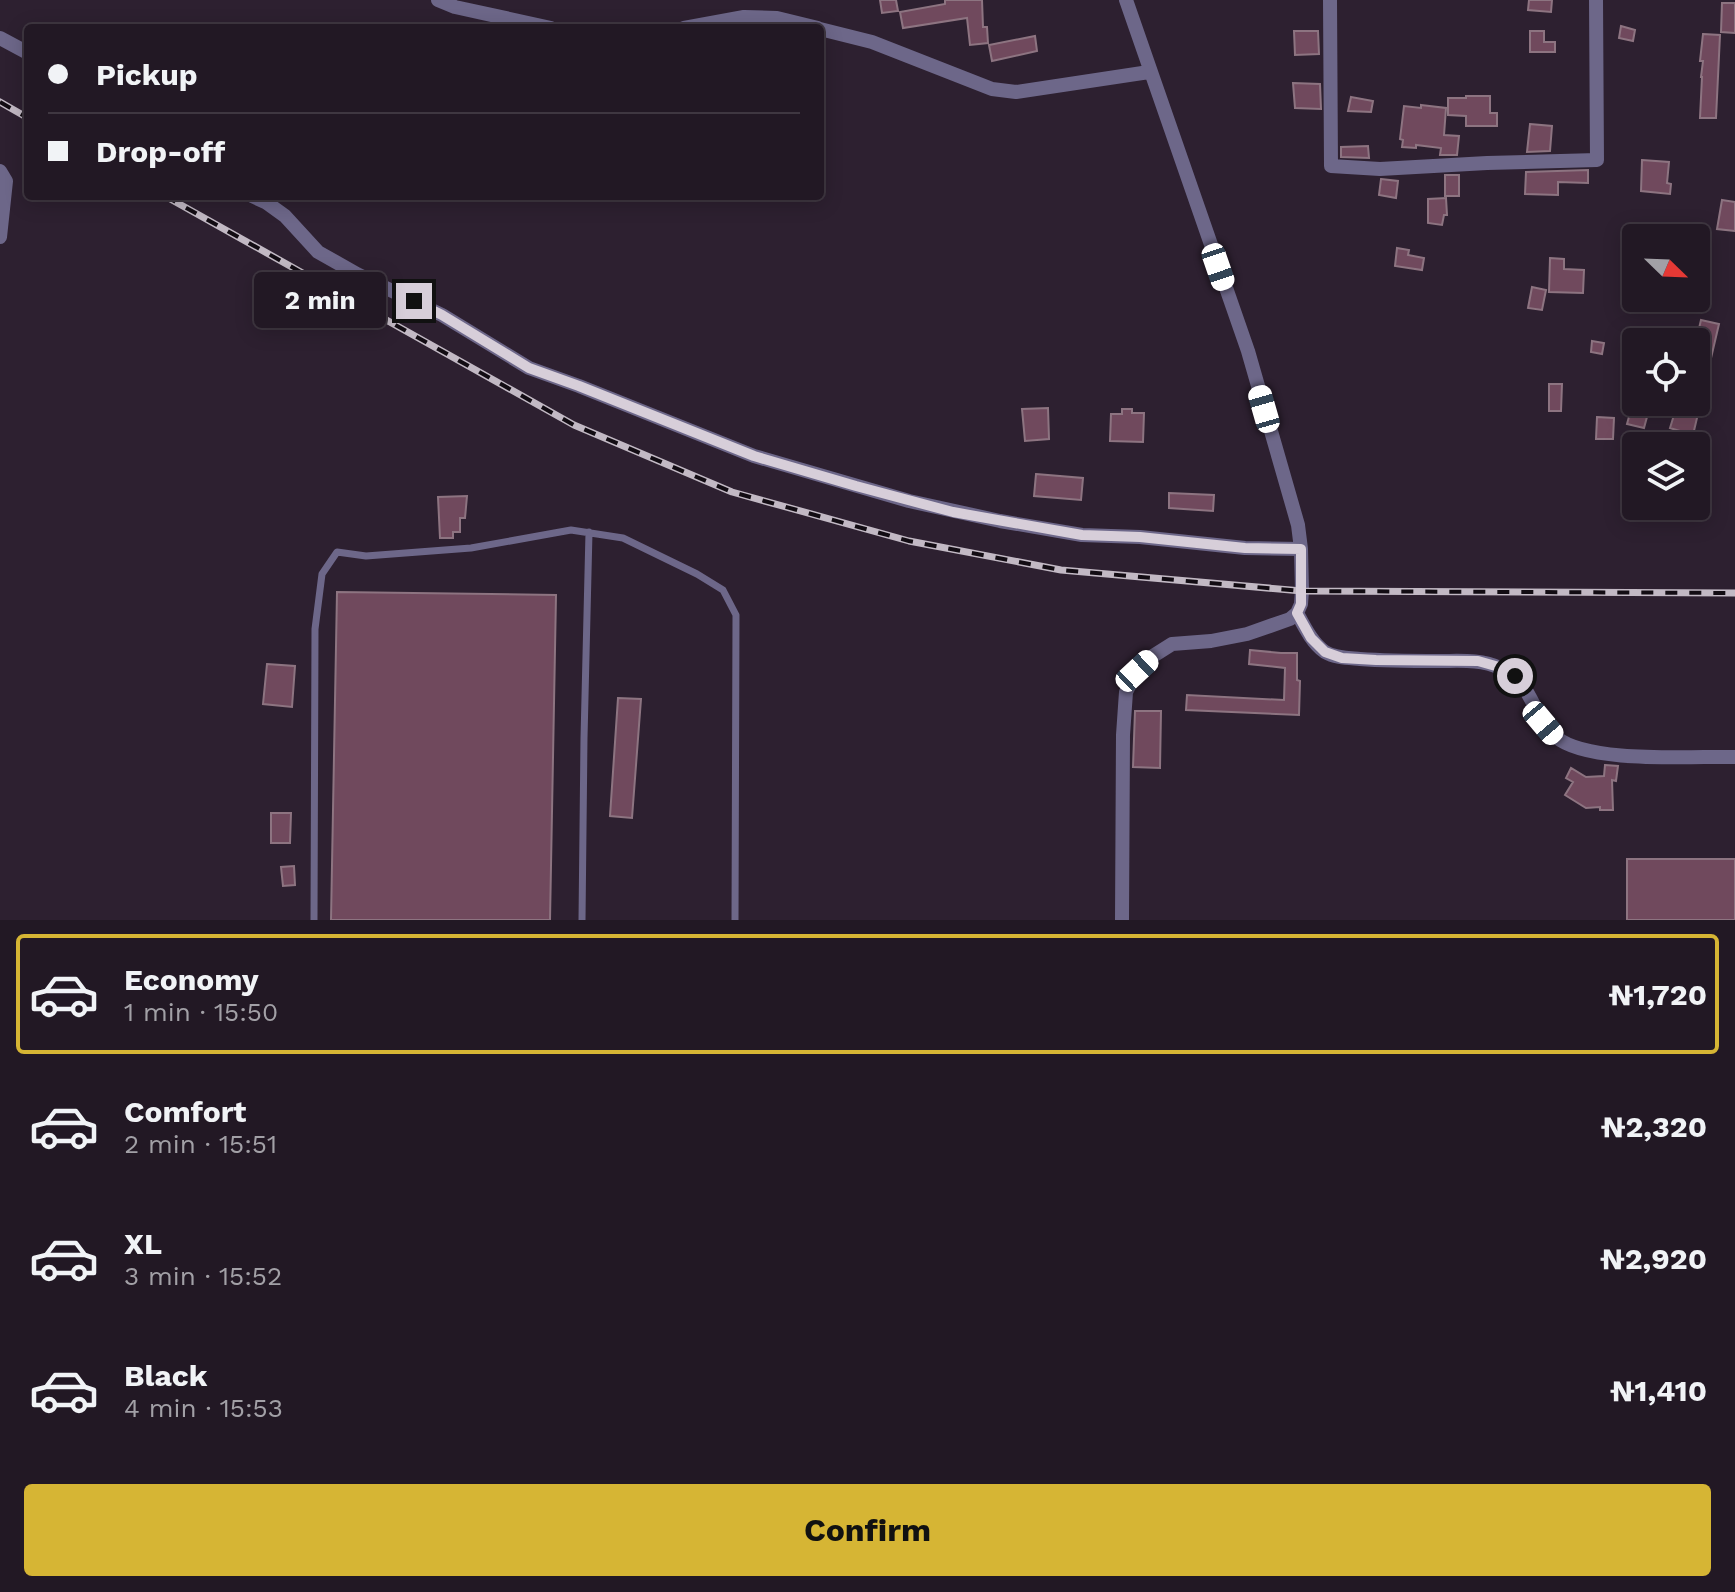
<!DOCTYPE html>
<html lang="en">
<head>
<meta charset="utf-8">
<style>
  :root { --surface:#221824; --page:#2a212c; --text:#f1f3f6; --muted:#a2a0a6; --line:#3f3741; --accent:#d6b534 }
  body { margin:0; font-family:"Work Sans",sans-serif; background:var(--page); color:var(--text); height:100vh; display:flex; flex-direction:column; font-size:30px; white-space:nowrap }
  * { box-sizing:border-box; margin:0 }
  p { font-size:26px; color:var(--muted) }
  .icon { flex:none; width:44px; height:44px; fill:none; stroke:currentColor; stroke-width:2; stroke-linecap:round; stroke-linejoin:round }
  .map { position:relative; height:920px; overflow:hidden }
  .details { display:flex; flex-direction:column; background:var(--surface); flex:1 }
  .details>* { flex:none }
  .banner { position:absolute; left:24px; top:24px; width:800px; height:176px; border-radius:8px; box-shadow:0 4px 20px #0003,0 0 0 2px var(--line); display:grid; align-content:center; height:176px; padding:0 24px; background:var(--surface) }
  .needle { width:52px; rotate:113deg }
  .tools { position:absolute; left:1622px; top:224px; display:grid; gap:16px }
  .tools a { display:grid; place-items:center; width:88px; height:88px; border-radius:8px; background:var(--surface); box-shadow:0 4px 20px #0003,0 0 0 2px var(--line); font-size:40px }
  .end { position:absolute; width:36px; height:36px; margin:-18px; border:10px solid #d7ced9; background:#111; box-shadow:0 0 0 4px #111 }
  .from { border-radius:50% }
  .bubble { position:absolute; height:56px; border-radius:8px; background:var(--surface); box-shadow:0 4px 20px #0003,0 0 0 2px var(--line); font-size:26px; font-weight:700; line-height:56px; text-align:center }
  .car { position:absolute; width:24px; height:48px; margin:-24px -12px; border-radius:10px; box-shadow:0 0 6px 2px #0007; background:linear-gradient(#fff 24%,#345 0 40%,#fff 0 76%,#345 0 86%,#fff 0) }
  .banner b { display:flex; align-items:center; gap:28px; height:76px; font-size:30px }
  .banner b+b { border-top:2px solid var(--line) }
  .banner i { width:20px; height:20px; background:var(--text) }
  ul { padding:14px 0 0; list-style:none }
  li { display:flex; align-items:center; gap:24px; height:120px; margin:0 16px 12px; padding:0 8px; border:4px solid transparent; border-radius:8px }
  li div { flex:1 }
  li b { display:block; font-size:30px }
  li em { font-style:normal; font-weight:700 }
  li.on { border-color:var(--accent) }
  li>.icon { width:72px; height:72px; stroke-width:1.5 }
  .action { display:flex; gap:16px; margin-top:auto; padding:16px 24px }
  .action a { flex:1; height:92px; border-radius:8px; background:var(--accent); color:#111; font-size:32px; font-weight:700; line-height:92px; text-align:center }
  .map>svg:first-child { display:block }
</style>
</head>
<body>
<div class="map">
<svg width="1735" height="920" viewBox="0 0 1735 920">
  <rect width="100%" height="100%" fill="#2d2030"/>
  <path fill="#70495d" stroke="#8d7481" stroke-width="2" d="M880,0H896L898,11L882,13Z
    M945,0H982L983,27H987L988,43L970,45L967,18L903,28L900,12L945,4Z
    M1529,0H1552L1551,12L1528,10Z
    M1722,3H1735V33L1721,32Z
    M1621,26L1635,30L1633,41L1619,38Z
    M1294,31H1318L1319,54L1295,55Z
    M1530,31H1544V42H1555V52H1530Z
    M1703,34L1720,35L1716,118H1700L1702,77H1701L1703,61H1700Z
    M1035,36L1037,51L992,61L989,45Z
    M1293,83L1320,84L1321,109L1295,108Z
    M1466,96H1490V113H1497V126H1466V116L1448,115V98H1466Z
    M1351,97L1373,101L1371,112L1348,111Z
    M1421,105L1446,108L1444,135L1459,136L1457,155H1440L1441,148L1416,145V148L1402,147L1403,140L1400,139L1404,106L1421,108Z
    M1530,124L1552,126L1550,151L1527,152Z
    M1368,146L1369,158L1341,157V147Z
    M1642,160L1669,162L1667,183L1671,184L1670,194L1641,191Z
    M1588,170V183L1558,182V195L1525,194L1526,172Z
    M1445,175H1459V196H1445Z
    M1381,179L1398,181L1396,198L1379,195Z
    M1446,198L1447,215H1444L1442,225L1428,223V199Z
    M1722,200L1735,202V231L1717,229Z
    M1397,248L1409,250L1408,255L1424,258L1422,270L1395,266Z
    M1550,258L1564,259V269L1584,270L1583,293L1549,292Z
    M1532,287L1546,290L1542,310L1528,308Z
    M1701,320L1719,324L1693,435L1670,428L1678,402H1696V371L1699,359L1696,358V341Z
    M1592,341L1604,343L1602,354L1591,352Z
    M1549,384H1562L1561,411H1549Z
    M1633,402H1651L1644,428L1627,424Z
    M1048,408L1049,439L1025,441L1022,409Z
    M1122,409H1132V413H1144L1143,442L1110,441L1111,414H1122Z
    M1597,417L1614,418L1613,439H1596Z
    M1036,474L1083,478L1081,500L1034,496Z
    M1169,493L1214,495L1213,511L1169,508Z
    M467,496L465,518H460V532H453V538H440L438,497Z
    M337,592L556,595L550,920H331Z
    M1250,650L1281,653H1297V680L1300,681L1299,715L1186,710L1187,695L1284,700L1285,668L1249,664Z
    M267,664L295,666L292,707L263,704Z
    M618,698L641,699L632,818L610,816Z
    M1135,711H1161L1160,768L1133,767Z
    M1605,765L1618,766L1616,781L1612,780L1613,810H1600V807L1586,808L1565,795L1573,782L1566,778L1571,768L1586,777L1604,776Z
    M271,813H291L290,843H271Z
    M1627,859H1735V920H1627Z
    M294,866L295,885L283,886L281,867Z"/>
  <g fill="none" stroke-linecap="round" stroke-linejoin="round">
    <path stroke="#6d6789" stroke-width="7" d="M314,920L315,629L322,574L337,552L366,556L471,548L571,530L623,538L697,574L723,590L736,615L735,920
      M582,920L584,738L589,532"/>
    <path stroke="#6d6789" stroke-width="14" d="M438,0L455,7L551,28
      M1330,0L1331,166L1380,169L1487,163L1597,160L1596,0
      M684,28L744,17L777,18L818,28
      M820,29L872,42L992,89L1016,92L1149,72
      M0,38L28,53
      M0,171L6,181L0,237
      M252,196L267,203L285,216L318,252L357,274L442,315L529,368L579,386L754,456L909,501L1000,521L1082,535L1140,537L1245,548L1301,549
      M1297,613C1304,626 1312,643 1325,652C1335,658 1349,658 1360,659C1387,661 1413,661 1440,661C1460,661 1481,659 1500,668C1535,683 1531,717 1556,737C1588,764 1692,756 1735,757
      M1122,920L1123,735L1126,692L1137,671L1153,656L1172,644L1211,641L1247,634L1290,619L1297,613L1301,604L1302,591L1301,549L1298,525L1248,351L1126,0"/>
    <defs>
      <path id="rail" d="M0,102L28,118
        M165,196L574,425L732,492L909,541L1061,570L1302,591L1735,593"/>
    </defs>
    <use href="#rail" stroke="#c2b9c4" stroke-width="7"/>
    <use href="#rail" stroke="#120c13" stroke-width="4" stroke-dasharray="12" stroke-linecap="butt"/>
  </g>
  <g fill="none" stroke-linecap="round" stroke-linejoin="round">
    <path stroke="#d7ced9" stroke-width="10" d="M414,301L442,315L529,368L579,386L754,456L856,486L953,512L1082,535L1140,537L1245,548L1301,549V604L1297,613L1311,638L1325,652L1342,658L1376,660L1478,661L1499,667L1515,676"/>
  </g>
</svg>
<div class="tools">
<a><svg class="needle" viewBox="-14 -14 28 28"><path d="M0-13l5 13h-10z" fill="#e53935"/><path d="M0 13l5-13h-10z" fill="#a2a0a6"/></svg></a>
<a><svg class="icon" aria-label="locate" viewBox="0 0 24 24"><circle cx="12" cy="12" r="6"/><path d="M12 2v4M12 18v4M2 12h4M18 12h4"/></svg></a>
<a><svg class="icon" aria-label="layers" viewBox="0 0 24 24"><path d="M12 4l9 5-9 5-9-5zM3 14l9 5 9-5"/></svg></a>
</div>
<i class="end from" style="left:1515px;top:676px"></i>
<i class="end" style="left:414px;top:301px"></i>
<div class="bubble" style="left:254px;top:272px;width:132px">2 min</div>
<i class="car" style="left:1218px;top:267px;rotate:161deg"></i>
<i class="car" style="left:1264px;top:409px;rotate:344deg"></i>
<i class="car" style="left:1137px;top:671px;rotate:47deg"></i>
<i class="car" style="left:1543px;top:723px;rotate:140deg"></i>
<div class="banner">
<b><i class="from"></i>Pickup</b>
<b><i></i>Drop-off</b>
</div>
</div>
<section class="details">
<ul>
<li class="on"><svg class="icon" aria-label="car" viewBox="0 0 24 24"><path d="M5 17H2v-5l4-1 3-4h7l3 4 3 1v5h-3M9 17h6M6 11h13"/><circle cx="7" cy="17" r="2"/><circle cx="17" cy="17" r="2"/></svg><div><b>Economy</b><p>1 min · 15:50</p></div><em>₦1,720</em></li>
<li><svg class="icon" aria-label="car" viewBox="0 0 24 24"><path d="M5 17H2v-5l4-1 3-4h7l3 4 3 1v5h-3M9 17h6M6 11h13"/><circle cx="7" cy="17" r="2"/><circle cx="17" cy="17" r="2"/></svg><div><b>Comfort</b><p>2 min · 15:51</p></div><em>₦2,320</em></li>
<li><svg class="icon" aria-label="car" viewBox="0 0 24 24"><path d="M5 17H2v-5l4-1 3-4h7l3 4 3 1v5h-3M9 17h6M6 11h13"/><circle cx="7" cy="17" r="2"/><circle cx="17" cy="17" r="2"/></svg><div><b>XL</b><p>3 min · 15:52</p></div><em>₦2,920</em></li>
<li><svg class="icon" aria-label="car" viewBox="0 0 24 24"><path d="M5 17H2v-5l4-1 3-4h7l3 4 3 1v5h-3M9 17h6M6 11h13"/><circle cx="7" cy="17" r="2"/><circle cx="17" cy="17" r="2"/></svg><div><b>Black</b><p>4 min · 15:53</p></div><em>₦1,410</em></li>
</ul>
<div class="action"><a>Confirm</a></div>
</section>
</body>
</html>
